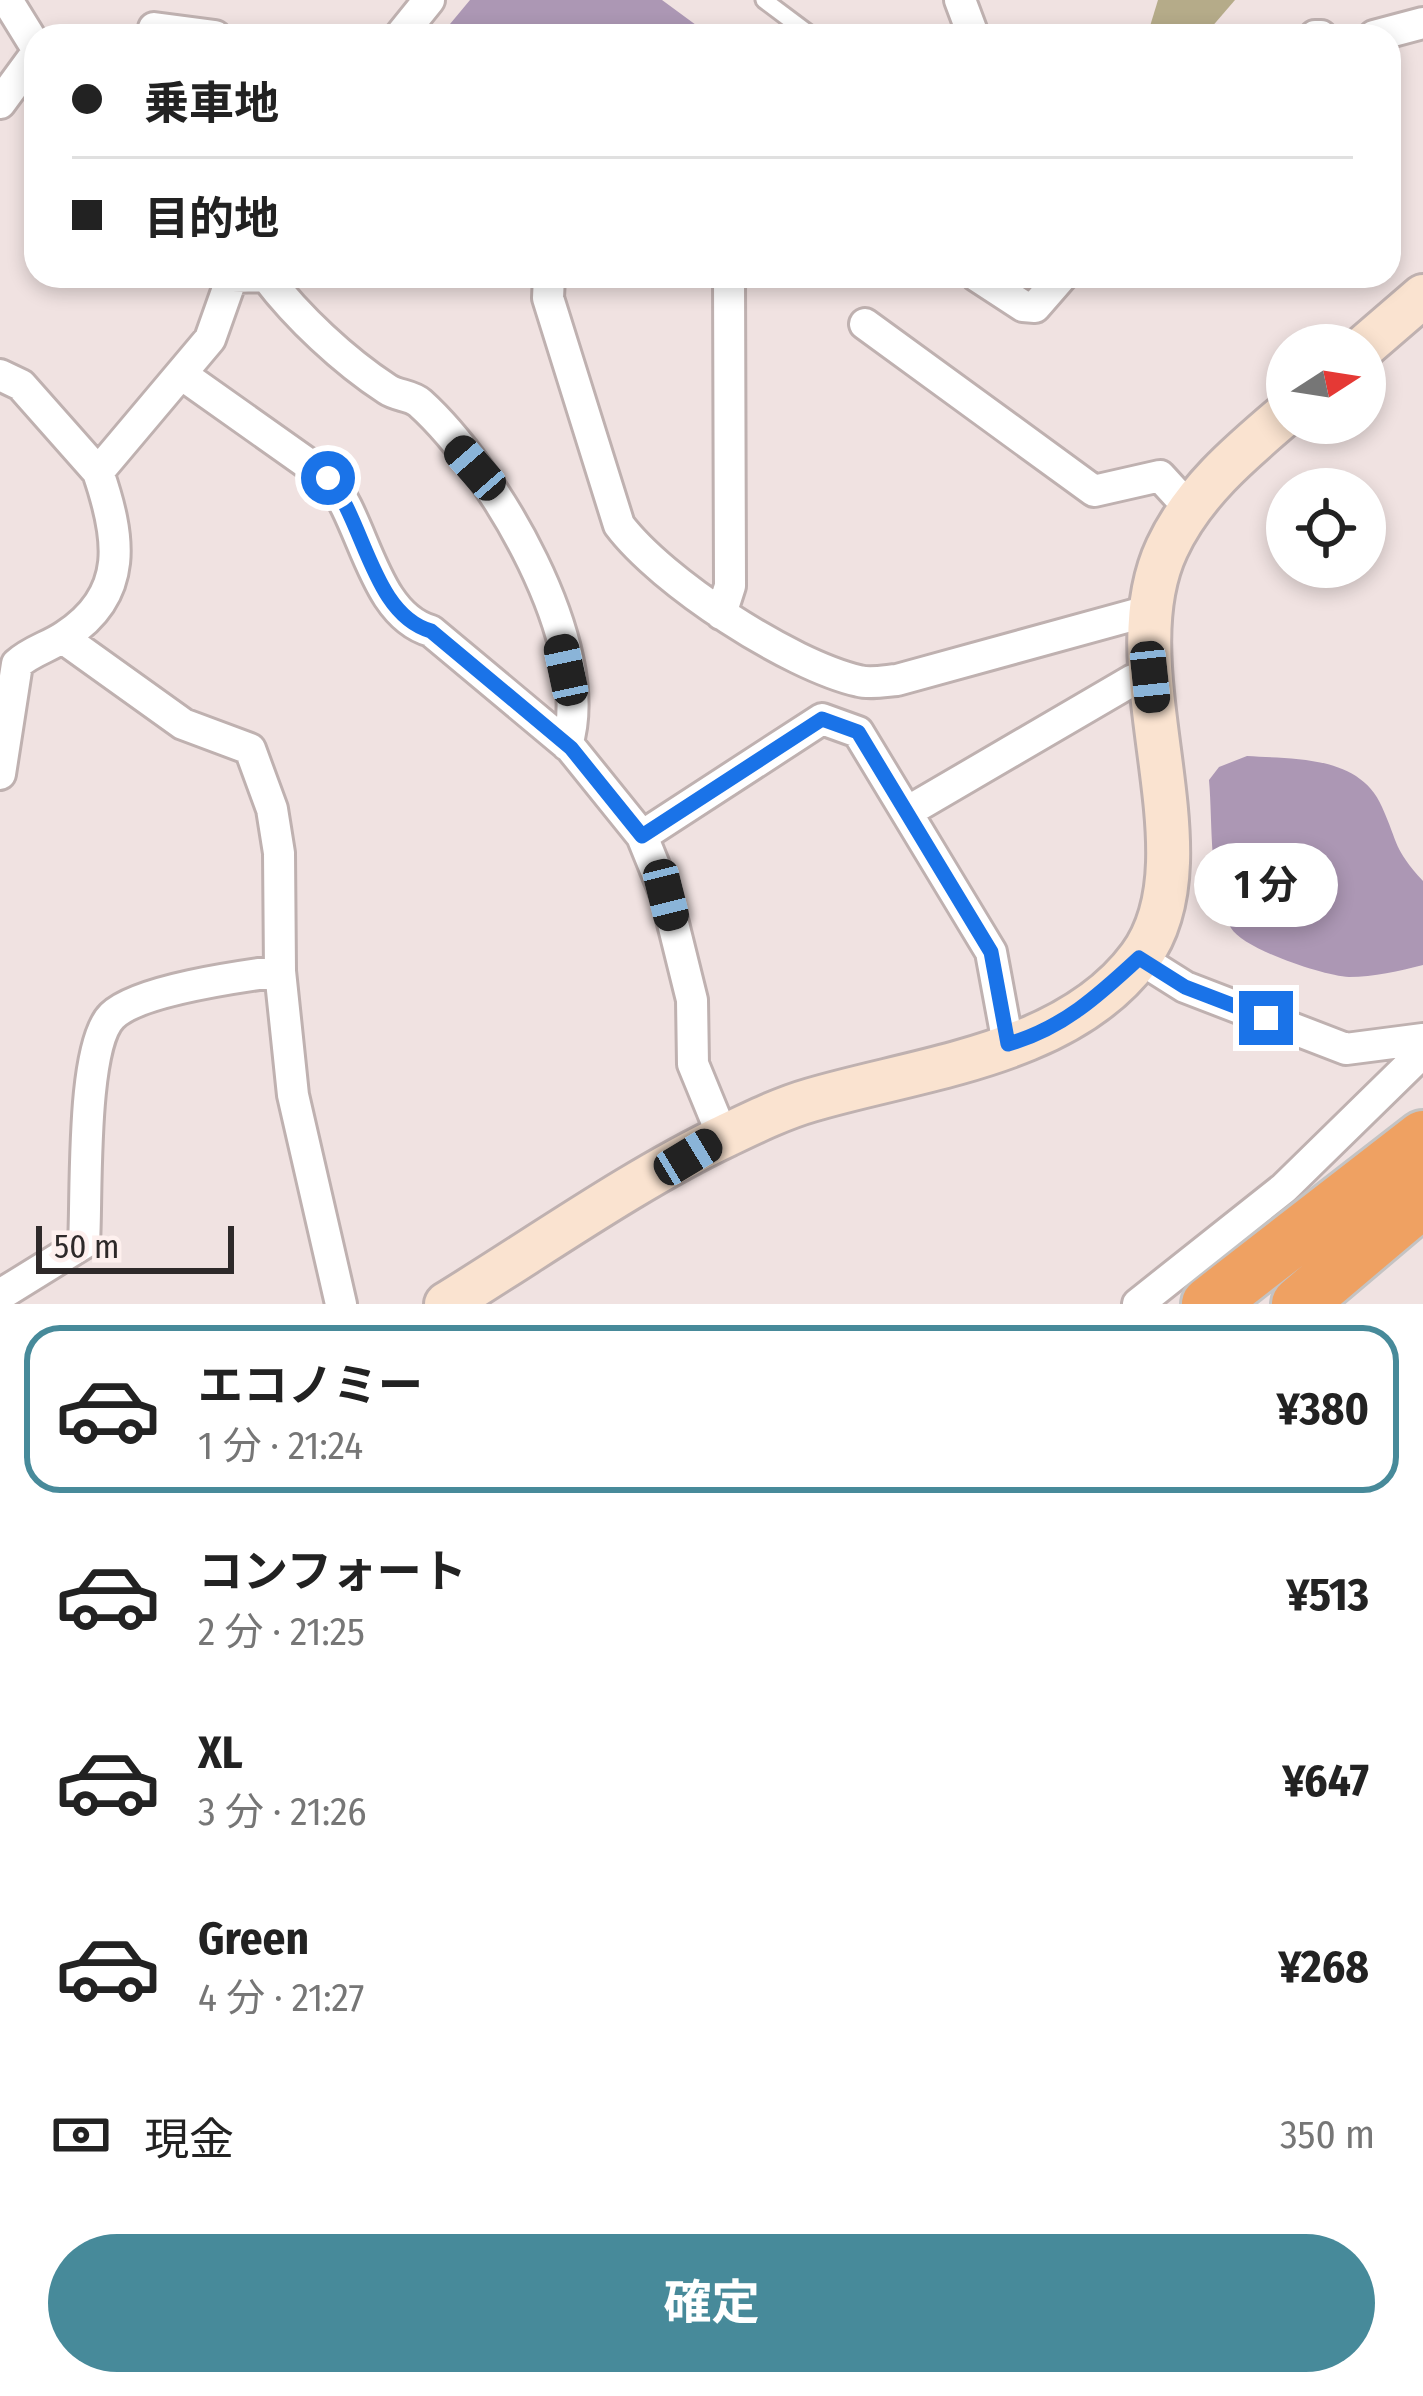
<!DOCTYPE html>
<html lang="ja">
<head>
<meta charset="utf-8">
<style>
  :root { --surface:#fff; --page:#f6f6f6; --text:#222; --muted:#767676; --line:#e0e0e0; --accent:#478a9a }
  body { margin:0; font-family:"Fira Sans Condensed","Noto Sans JP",sans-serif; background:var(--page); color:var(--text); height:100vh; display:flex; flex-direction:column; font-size:45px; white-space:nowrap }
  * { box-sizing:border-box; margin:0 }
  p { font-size:39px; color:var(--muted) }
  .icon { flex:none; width:66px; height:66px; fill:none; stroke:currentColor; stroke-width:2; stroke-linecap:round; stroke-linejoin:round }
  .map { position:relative; height:1304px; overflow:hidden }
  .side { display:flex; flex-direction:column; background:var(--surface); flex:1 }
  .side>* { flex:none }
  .guide { position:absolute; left:24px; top:24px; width:1377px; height:264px; border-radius:36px; box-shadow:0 6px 18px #0003; display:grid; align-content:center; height:264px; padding:0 48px; background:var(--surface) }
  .needle { width:78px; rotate:78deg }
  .fabs { position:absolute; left:1266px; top:324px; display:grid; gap:24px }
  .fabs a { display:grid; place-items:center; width:120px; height:120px; border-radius:50%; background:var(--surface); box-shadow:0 6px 18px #0003; font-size:60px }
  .scale { position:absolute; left:36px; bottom:30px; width:198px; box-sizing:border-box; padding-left:12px; border:6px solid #2e2929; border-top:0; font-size:33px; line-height:42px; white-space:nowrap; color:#2e2929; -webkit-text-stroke:9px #fef0ee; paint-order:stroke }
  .end { position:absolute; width:54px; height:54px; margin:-27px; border:15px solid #1a73e8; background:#fff; box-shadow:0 0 0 6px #fff }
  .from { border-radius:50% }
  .bubble { position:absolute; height:84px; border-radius:42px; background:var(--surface); box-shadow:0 6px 18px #0003; font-size:39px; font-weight:700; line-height:84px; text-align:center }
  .car { position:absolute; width:36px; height:72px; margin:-36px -18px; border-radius:15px; box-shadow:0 0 9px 3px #0007; background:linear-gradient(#222 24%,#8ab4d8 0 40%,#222 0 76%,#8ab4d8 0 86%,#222 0) }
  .guide b { display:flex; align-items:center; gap:42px; height:114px; font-size:45px }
  .guide b+b { border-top:3px solid var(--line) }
  .guide i { width:30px; height:30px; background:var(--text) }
  ul { padding:21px 0 0; list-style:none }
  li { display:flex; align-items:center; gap:36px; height:168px; margin:0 24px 18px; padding:0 24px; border:6px solid transparent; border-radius:36px }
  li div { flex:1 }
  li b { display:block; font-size:45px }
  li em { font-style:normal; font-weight:700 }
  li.on { border-color:var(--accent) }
  li>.icon { width:108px; height:108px; stroke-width:1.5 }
  .pay { display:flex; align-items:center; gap:30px; height:132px; padding:0 48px; font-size:45px }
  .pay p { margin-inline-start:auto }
  .cta { display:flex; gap:24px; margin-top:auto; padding:24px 48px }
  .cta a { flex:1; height:138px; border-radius:72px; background:var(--accent); color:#fff; font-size:48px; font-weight:700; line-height:138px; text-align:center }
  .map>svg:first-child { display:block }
</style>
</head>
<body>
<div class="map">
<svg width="1423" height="1304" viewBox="0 0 1423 1304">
  <rect width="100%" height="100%" fill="#f0e2e1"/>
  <path fill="#b5ab89" d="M1158,0H1235L1204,36H1147Z"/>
  <path fill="#ac97b4" d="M470,0H662L711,36H440Z
    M1247,756C1293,759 1360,755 1382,807C1399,845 1393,848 1423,881V965C1399,971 1374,977 1349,977C1324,976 1243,949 1231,928C1208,889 1213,824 1209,780L1219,767Z"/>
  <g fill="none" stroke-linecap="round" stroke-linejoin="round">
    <defs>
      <path id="lane" d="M764,0L812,36"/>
      <path id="street" d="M7,0L36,47
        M960,0L972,32
        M156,36L154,28L215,36
        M400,36L429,0
        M1315,36H1321
        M1374,36L1423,23
        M0,103L36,54
        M266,276C297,317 344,361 387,389C397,396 411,395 420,403C493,469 598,645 567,745
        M549,276L548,298L619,525C662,582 789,665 859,681C870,684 885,681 897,680L1148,611
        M977,276L1023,306L1035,307L1062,276
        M865,324L1094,491L1160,476L1192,511
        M0,375L21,385L98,472
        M184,376L328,478C365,521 372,614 431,631L571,748L642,836L666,895L692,1000L693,1064L723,1137
        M721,614L730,586L729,276
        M63,638L183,724L250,749L272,809L279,853L280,971L293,1095L341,1304
        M0,774L17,664C31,651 49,647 65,636C130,594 120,536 98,472L210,339L232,277L267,276
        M907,812L1133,680L1151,677
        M642,836L822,719L858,732L991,952L1008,1044
        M1139,958L1185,987L1346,1049L1423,1039
        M0,1295L84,1243C87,1197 81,1046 112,1016C138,990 243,976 280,971
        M1138,1304L1284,1188L1423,1052"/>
      <path id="secondary" d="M1365,346L1423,296
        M446,1304C534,1250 636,1178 727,1135C754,1122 783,1108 811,1100C919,1068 1068,1055 1140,957C1215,855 1110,669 1167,548C1193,492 1241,452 1287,413"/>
      <path id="highway" d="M1209,1304L1423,1138
        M1299,1304L1423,1199"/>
    </defs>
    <use href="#lane" stroke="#bfb1b0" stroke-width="21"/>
    <use href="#street" stroke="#bfb1b0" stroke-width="36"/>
    <use href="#secondary" stroke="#bfb1b0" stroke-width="48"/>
    <use href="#highway" stroke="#c4c3c3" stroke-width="60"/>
    <use href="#lane" stroke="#fff" stroke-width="15"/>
    <use href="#street" stroke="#fff" stroke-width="30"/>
    <use href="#secondary" stroke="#fae3d0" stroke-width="42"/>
    <use href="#highway" stroke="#efa162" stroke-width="54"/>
  </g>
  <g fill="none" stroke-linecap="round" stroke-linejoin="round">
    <path stroke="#1a73e8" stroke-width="15" d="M328,478C365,521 372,614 431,631L571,748L642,836L822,719L858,732L991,952L1008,1044C1062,1029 1099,995 1139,958L1185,987L1266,1018"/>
  </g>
</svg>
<div class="fabs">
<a><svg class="needle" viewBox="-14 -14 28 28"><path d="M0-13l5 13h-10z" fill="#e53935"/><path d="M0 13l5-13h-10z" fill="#767676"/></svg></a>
<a><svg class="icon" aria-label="locate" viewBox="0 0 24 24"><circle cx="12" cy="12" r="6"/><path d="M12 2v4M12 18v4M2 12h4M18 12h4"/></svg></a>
</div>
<div class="scale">50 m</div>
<i class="end from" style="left:328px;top:478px"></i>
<i class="end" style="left:1266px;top:1018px"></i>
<div class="bubble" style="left:1194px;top:843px;width:144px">1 分</div>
<i class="car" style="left:475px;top:468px;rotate:319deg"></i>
<i class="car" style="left:566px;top:670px;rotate:348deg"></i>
<i class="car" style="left:1150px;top:677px;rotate:174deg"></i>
<i class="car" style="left:666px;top:895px;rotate:166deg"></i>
<i class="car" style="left:688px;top:1157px;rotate:59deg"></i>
<div class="guide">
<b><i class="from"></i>乗車地</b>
<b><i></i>目的地</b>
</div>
</div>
<section class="side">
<ul>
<li class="on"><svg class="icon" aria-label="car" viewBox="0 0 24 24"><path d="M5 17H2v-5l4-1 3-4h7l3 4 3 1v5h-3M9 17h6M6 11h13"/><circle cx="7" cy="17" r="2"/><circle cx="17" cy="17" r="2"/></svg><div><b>エコノミー</b><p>1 分 · 21:24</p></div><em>¥380</em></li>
<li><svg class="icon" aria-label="car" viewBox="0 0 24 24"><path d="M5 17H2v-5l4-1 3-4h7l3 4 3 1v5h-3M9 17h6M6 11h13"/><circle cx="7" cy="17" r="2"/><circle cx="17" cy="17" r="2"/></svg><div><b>コンフォート</b><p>2 分 · 21:25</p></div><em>¥513</em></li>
<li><svg class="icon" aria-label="car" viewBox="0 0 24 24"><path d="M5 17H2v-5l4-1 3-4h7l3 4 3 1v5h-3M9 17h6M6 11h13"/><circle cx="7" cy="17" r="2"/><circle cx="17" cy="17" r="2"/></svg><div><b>XL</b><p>3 分 · 21:26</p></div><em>¥647</em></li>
<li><svg class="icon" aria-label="car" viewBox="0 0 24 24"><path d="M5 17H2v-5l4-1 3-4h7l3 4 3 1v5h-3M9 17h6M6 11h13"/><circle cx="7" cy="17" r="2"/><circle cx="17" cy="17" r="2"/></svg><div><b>Green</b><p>4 分 · 21:27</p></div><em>¥268</em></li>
</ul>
<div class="pay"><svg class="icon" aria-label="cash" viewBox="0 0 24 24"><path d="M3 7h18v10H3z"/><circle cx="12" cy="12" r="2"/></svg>現金<p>350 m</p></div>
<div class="cta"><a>確定</a></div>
</section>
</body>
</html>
